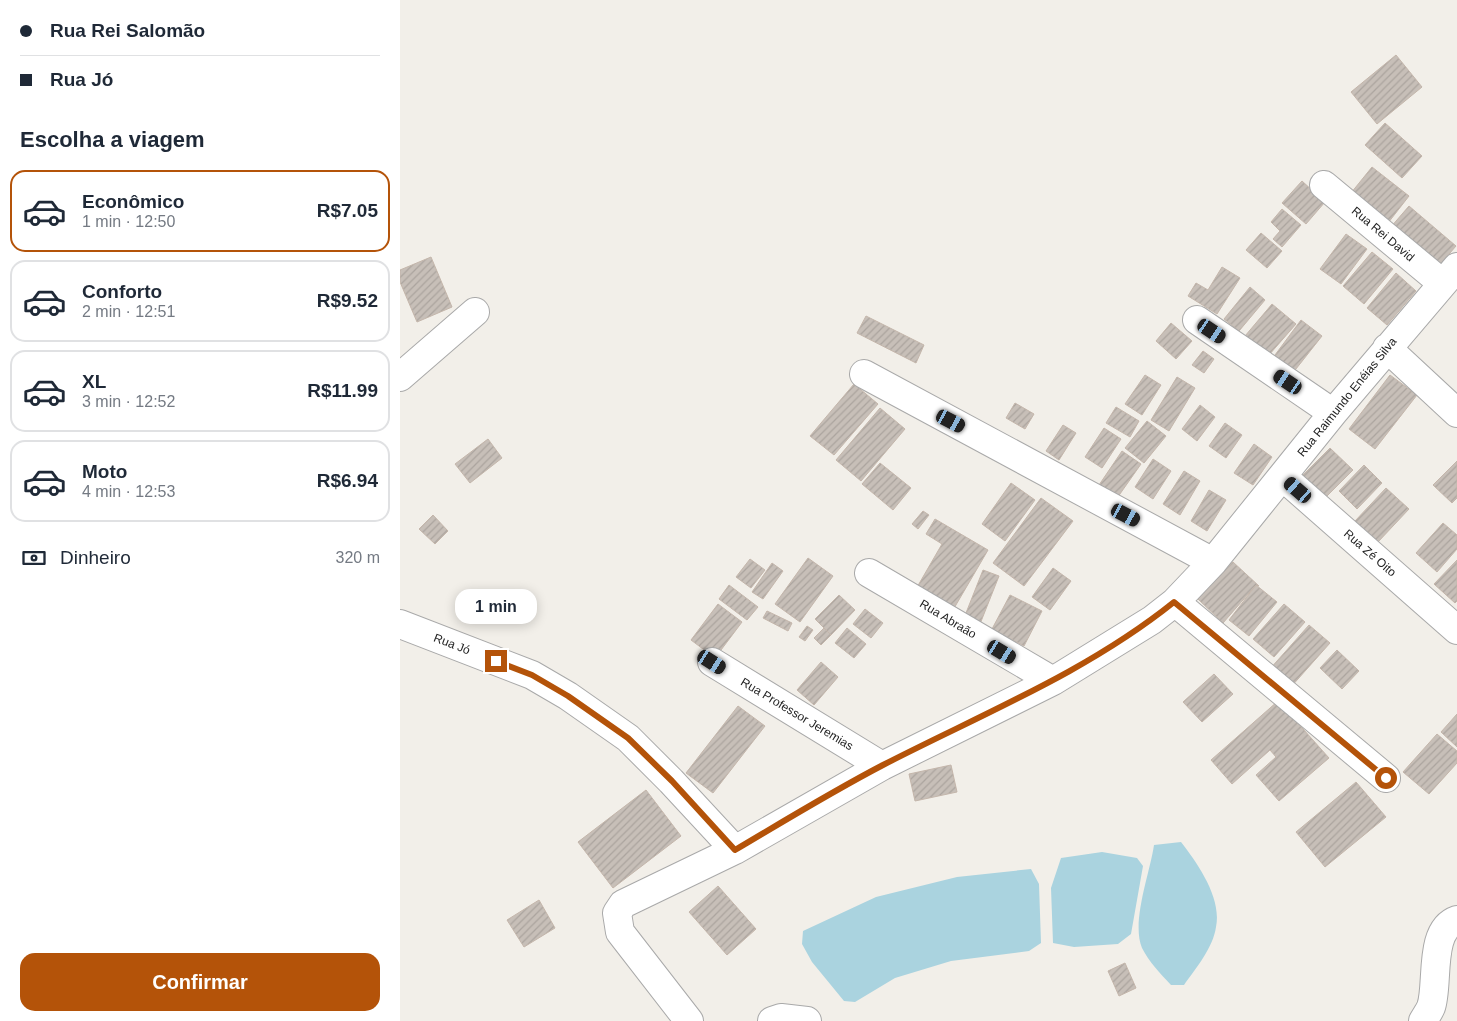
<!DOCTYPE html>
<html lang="pt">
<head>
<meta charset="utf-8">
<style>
  :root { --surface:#fff; --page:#f6f6f7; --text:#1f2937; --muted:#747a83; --line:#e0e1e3; --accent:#b45309 }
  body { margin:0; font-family:Arial,sans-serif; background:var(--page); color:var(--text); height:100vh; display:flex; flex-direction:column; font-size:19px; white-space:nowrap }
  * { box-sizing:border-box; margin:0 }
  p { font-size:16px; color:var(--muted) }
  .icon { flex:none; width:28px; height:28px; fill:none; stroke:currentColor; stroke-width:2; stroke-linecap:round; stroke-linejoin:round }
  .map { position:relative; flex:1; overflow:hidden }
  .sheet { display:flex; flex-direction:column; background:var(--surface); width:400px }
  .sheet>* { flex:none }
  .hud { display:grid; align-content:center; height:110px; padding:0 20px; background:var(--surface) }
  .end { position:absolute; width:22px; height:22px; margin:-11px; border:6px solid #b45309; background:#fff; box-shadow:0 0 0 2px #fff }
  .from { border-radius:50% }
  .bubble { position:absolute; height:35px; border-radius:15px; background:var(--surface); box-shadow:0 2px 12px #0003; font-size:16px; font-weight:800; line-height:35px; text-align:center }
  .car { position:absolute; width:15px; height:30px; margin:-15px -8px; border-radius:6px; box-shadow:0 0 4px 1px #0007; background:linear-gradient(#222 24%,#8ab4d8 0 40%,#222 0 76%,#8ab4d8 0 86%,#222 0) }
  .hud b { display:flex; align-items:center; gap:18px; height:48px; font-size:19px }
  .hud b+b { border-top:1px solid var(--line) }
  .hud i { width:12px; height:12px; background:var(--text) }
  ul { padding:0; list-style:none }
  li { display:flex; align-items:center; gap:15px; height:82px; margin:0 10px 8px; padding:0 10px; border:2px solid var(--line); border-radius:15px }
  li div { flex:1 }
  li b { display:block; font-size:19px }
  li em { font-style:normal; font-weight:800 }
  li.current { border-color:var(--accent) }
  li>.icon { width:45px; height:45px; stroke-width:1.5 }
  h2 { padding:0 20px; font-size:22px; line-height:60px }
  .pay { display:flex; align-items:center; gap:12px; height:55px; padding:0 20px; font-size:19px }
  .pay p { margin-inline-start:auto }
  .action { display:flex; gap:10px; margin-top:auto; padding:10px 20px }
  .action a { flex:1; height:58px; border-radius:15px; background:var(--accent); color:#fff; font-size:20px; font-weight:800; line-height:58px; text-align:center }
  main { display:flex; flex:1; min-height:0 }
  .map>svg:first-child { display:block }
</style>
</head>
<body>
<main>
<section class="sheet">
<div class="hud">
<b><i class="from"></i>Rua Rei Salomão</b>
<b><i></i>Rua Jó</b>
</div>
<h2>Escolha a viagem</h2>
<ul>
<li class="current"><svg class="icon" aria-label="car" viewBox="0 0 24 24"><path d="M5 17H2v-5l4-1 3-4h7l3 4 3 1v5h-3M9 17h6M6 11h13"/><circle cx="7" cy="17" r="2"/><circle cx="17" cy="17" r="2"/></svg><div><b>Econômico</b><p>1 min · 12:50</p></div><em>R$7.05</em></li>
<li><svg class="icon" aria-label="car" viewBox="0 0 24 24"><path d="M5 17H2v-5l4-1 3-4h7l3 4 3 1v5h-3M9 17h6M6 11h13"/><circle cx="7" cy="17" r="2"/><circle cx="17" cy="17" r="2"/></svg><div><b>Conforto</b><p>2 min · 12:51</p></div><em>R$9.52</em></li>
<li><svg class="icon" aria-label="car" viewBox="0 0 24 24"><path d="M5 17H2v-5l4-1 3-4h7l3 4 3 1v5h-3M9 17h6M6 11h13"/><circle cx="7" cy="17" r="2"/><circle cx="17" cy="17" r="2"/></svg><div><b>XL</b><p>3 min · 12:52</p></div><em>R$11.99</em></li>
<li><svg class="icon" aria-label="car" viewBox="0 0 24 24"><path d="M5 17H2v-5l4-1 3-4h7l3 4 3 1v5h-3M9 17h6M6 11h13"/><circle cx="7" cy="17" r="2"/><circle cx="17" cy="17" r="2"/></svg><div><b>Moto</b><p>4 min · 12:53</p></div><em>R$6.94</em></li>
</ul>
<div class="pay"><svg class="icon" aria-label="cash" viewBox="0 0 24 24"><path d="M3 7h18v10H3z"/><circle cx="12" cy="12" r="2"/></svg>Dinheiro<p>320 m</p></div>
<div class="action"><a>Confirmar</a></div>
</section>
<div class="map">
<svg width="1057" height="1021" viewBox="0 0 1057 1021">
  <defs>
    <pattern id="building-hatch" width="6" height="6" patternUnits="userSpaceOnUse" patternTransform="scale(1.25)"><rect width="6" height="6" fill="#c7bfb8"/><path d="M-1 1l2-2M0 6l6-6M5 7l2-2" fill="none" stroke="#aba49e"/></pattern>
  </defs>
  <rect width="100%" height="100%" fill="#f2efe9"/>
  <path fill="#aad3df" d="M781,842C798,864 822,898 816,927C813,948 796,968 784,985H771C760,973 749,962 742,948C731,922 750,873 754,845Z
    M702,852L737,858L743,866L731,934L718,944L674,947L653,943L651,888L661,858Z
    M631,869L639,884L641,943L629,951L551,961L495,978L455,1002L444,1001L412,962L402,944L403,931L476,897L557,877Z"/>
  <path fill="url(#building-hatch)" stroke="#c4b6ab" d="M996,55L1022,87L977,124L951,92Z
    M985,123L1022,156L1002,178L965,145Z
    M972,167L1009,196L988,223L951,193Z
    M902,181L925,202L906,224L882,203Z
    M1009,206L1056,246L1037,268L990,228Z
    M882,209L901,225L882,247L873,239L880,231L871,222Z
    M861,233L882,251L867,268L846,250Z
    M946,234L967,249L941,284L920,269Z
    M972,252L993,269L964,304L943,286Z
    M31,257L52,307L17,322L0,282V270Z
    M822,267L840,278L817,314L788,296L796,283L808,290Z
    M996,273L1016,291L987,325L967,308Z
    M850,287L865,300L839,331L824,319Z
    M872,304L896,324L869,355L845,336Z
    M466,316L524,345L516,363L457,333Z
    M901,320L922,336L892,374L872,359Z
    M771,323L792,341L776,359L756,341Z
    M803,351L814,359L804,373L792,365Z
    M745,375L761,385L742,415L725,404Z
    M990,375L1017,395L975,449L949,429Z
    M777,377L795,388L769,431L751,420Z
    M454,384L478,404L434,455L410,436Z
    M615,403L634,414L625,429L606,418Z
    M800,405L815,417L797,441L782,429Z
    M716,407L739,421L730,437L706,423Z
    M480,408L505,429L461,481L436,460Z
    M747,421L766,436L744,463L725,448Z
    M825,423L842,435L826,458L809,446Z
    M663,425L676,433L659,460L646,451Z
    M704,428L721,439L702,468L685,457Z
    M88,439L102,458L70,483L55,464Z
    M854,444L872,457L853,485L834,473Z
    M930,448L953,470L922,501L899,479Z
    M722,451L741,464L715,501L697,488Z
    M753,459L771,471L753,499L735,487Z
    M1057,461V498L1052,503L1033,485Z
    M480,463L511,488L493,510L462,484Z
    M964,465L982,483L957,509L939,491Z
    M784,471L800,481L780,515L763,504Z
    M611,483L635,500L605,541L582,524Z
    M986,488L1009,509L978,542L955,521Z
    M809,490L826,500L807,531L791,521Z
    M641,498L673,521L624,586L593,563Z
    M523,511L529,515L518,529L512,524Z
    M33,515L48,531L35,544L19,529Z
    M535,519L588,550L553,610L516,589L542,544L526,534Z
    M1043,523L1057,535V549L1037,572L1016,553Z
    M408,558L433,576L400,622L375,604Z
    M350,559L365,570L351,588L336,577Z
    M1057,560V601L1055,603L1034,584Z
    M833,562L859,586L856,585L823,623L798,599Z
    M372,563L383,571L363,599L352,592Z
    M653,568L671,581L650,610L632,597Z
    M583,570L599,576L580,624L564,618Z
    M329,585L358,607L347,620L319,599Z
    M856,585L877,602L849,636L829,620Z
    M439,595L455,610L431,635L415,619Z
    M610,595L642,611L624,646L592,629Z
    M318,604L342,622L315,658L291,640Z
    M884,604L905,622L874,657L853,639Z
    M465,609L483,623L471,638L453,624Z
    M367,611L392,623L388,631L363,618Z
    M909,625L930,643L890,688L869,670Z
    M407,626L413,630L405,641L399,637Z
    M424,628L431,635L421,645L414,638Z
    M447,628L466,644L454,658L435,643Z
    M937,650L959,671L942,689L920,668Z
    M421,662L438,677L414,705L397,690Z
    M814,674L833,694L802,722L783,702Z
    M878,701L929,758L879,801L856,775L876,757L870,750L832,784L811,760Z
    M338,706L365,726L313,793L286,773Z
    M1057,714V747L1041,732Z
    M1037,734L1057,751V763L1029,794L1003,772Z
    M551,765L557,792L515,801L509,774Z
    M956,782L986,817L925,867L896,832Z
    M246,790L281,836L213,888L178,842Z
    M318,886L356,929L327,955L289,912Z
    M139,900L155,928L124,947L107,920Z
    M725,963L736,988L719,996L708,971Z"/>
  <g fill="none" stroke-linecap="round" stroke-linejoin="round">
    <defs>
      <path id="minor" d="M924,185L1042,283
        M797,320L933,413
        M987,348L1057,413
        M464,374L813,562
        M0,377L75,312
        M883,477L1057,630
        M469,573L653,681
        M775,602L986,778
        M0,624L132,675L168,696L228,738L271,781L335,850
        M312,662L482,766
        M289,1021L220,932L217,913L223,904L335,850L482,766L653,681L752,620L775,602L813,562L933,413L1057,267
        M372,1021L381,1018L407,1021
        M1023,1021C1025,1017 1029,1012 1031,1007C1039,985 1028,930 1057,920"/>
    </defs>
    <use href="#minor" stroke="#a9a9a9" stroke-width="30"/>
    <use href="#minor" stroke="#fff" stroke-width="28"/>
  </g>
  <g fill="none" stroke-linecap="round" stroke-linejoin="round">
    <path stroke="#b45309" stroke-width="6" d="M96,661L132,675L168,696L228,738L272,781L335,850C384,821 433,791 483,765C582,714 687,672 774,602L986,778"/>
  </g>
  <g text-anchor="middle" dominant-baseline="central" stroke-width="4.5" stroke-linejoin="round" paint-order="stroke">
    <g font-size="12" fill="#222" stroke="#fff">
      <text transform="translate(983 234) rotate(40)">Rua Rei David</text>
      <text transform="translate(947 397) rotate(-51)">Rua Raimundo Enéias Silva</text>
      <text transform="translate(970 553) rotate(41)">Rua Zé Oito</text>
      <text transform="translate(548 619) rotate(31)">Rua Abraão</text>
      <text transform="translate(52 644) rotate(21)">Rua Jó</text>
      <text transform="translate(397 714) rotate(31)">Rua Professor Jeremias</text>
    </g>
  </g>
</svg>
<i class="end from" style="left:986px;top:778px"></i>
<i class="end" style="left:96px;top:661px"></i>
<div class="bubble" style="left:55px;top:589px;width:82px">1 min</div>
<i class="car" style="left:812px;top:331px;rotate:124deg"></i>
<i class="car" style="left:888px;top:382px;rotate:304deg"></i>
<i class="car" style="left:551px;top:421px;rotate:118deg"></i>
<i class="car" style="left:898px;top:490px;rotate:311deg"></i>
<i class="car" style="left:726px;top:515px;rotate:118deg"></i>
<i class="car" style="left:602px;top:652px;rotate:121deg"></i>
<i class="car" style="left:312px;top:662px;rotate:122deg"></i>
</div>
</main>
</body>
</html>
